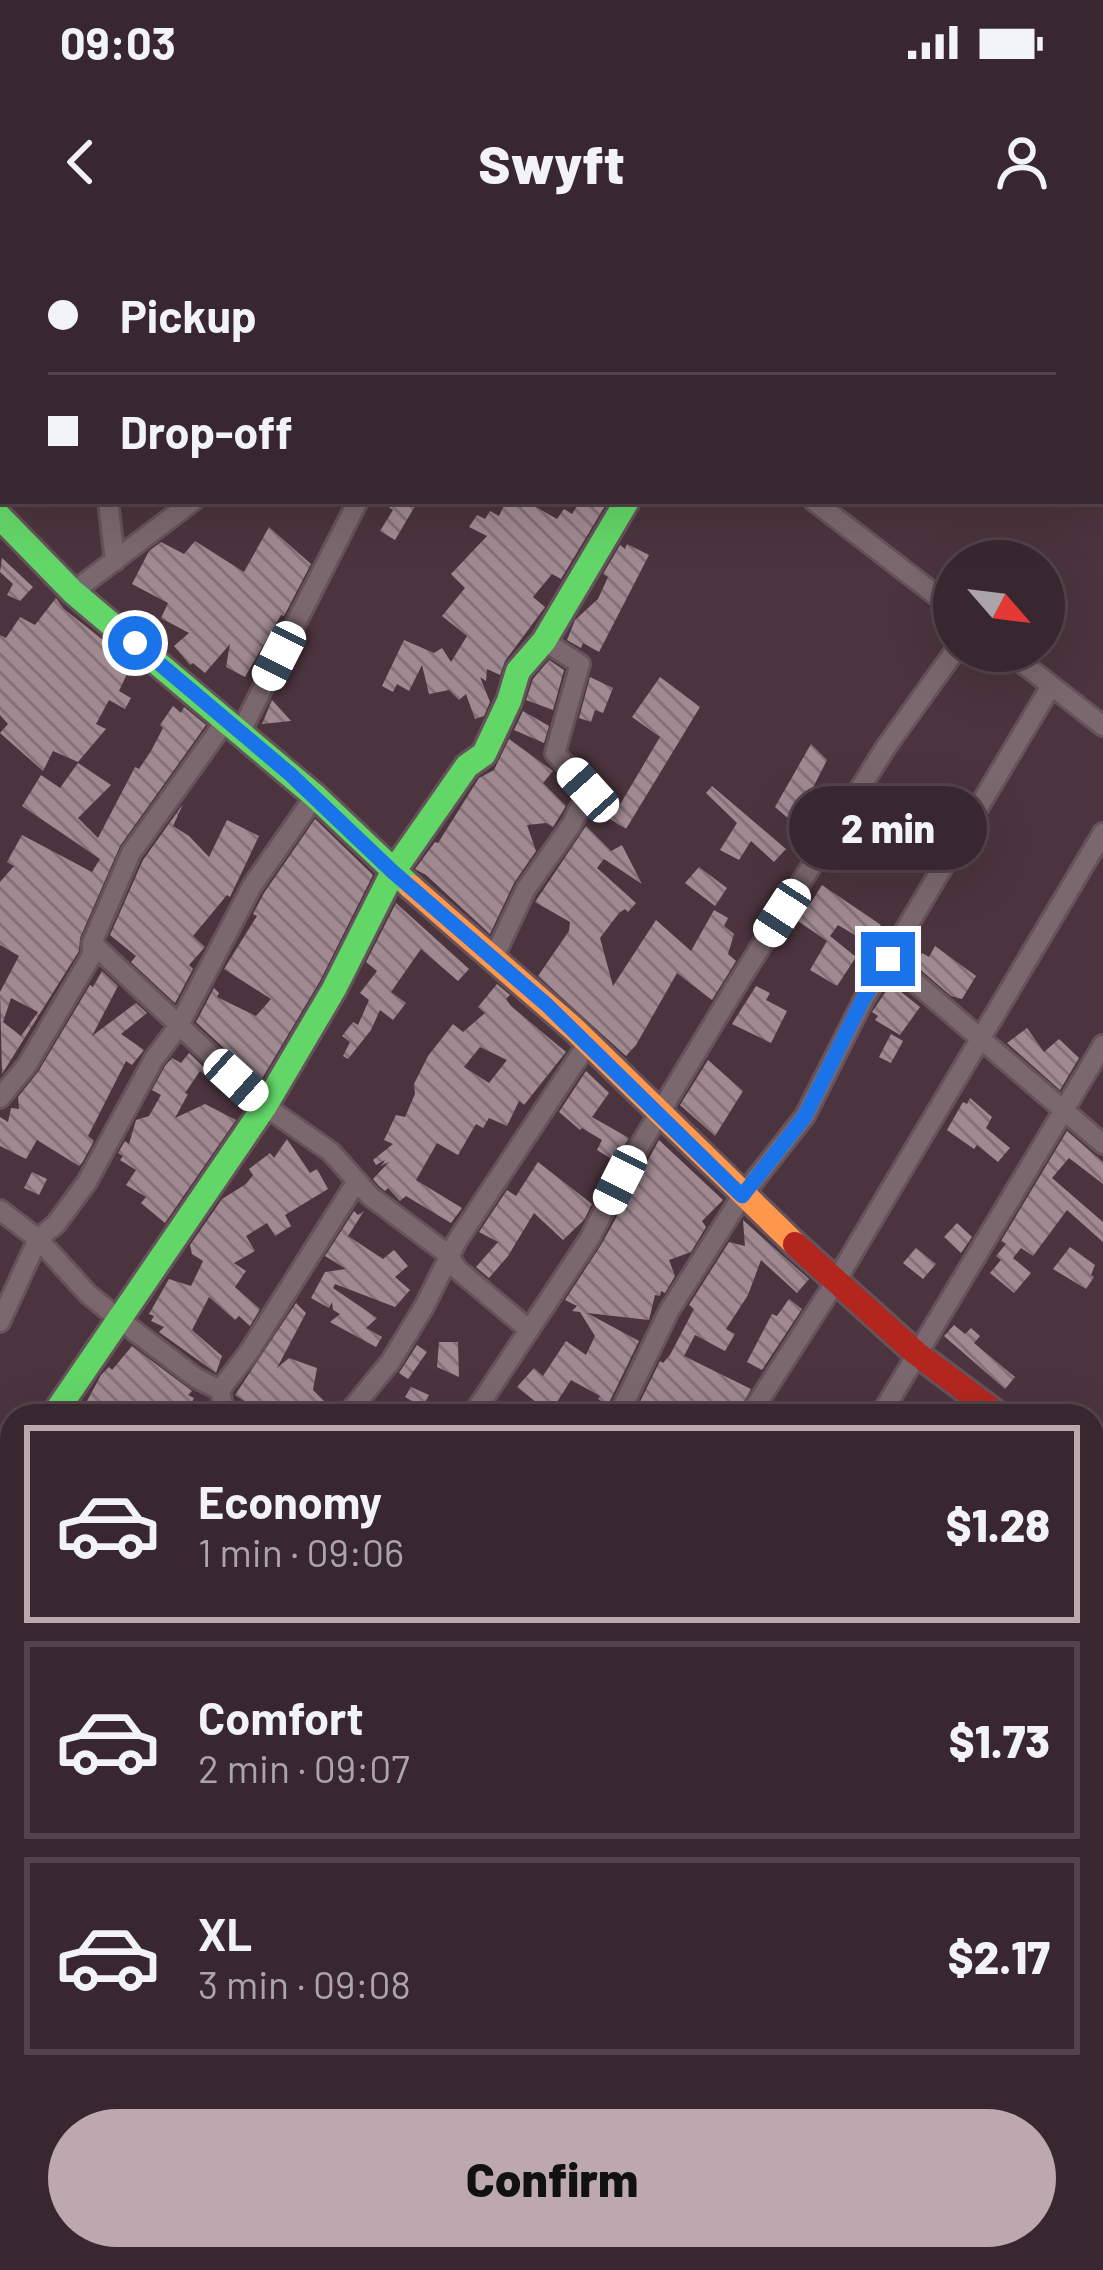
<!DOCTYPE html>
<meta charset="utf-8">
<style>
:root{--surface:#38272e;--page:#43333a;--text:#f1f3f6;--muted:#aba5aa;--line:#52444a;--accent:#bea8af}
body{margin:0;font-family:Barlow,sans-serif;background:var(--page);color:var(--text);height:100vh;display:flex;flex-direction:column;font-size:45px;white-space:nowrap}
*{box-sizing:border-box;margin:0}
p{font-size:39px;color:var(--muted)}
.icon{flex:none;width:66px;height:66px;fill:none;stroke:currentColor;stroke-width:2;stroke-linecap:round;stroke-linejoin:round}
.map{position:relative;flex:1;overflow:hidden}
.drawer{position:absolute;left:0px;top:1164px;width:1104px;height:867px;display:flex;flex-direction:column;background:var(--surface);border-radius:36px 36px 0 0;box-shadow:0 12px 48px #0002,0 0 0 3px var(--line)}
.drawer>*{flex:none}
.top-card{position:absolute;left:0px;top:0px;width:1104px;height:264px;box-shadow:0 12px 48px #0002,0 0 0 3px var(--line);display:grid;align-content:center;height:264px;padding:0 48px;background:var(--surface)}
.needle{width:78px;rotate:118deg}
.tools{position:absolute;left:933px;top:300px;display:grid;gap:24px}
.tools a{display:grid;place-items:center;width:132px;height:132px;border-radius:50%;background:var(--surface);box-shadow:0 12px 48px #0002,0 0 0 3px var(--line);font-size:60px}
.end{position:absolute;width:54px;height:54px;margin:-27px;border:15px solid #1a73e8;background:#fff;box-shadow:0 0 0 6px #fff}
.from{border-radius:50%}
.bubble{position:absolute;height:84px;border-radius:42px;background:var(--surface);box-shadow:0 12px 48px #0002,0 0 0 3px var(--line);font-size:39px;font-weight:800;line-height:84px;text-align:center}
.car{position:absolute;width:36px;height:72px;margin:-36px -18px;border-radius:15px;box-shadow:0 0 9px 3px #0007;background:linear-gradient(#fff 24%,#345 0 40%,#fff 0 76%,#345 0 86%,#fff 0)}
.top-card b{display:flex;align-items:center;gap:42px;height:114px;font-size:45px}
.top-card b+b{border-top:3px solid var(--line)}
.top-card i{width:30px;height:30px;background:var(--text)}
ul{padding:21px 0 0;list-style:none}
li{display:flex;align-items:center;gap:36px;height:198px;margin:0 24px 18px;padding:0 24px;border:6px solid var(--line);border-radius:0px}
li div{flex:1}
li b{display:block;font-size:45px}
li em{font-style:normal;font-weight:800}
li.on{border-color:var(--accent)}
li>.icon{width:108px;height:108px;stroke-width:1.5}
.primary-button{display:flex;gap:24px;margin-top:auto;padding:24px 48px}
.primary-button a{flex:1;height:138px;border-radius:72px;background:var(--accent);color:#111;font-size:48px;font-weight:800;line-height:138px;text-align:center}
.status{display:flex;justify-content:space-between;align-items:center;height:84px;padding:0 60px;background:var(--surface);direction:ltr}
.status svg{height:33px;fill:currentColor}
header{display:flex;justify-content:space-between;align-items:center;height:156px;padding:0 48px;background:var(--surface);font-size:54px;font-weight:800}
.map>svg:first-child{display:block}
.building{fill:url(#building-back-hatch);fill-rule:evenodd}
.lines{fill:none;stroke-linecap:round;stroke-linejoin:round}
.street-casing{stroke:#66525a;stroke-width:24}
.fast-casing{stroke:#66525a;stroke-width:30}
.slow-casing{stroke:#66525a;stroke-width:30}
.jam-casing{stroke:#66525a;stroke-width:30}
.street{stroke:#7b686e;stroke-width:18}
.fast{stroke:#63d668;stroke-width:24}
.slow{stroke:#ff974d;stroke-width:24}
.jam{stroke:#b3261e;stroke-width:24}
.route{stroke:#1a73e8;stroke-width:15}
</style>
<div class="status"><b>09:03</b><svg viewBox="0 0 49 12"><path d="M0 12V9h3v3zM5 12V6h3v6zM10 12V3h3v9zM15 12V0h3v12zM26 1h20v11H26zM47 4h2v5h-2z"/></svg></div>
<header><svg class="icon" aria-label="back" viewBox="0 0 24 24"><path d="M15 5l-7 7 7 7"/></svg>Swyft<svg class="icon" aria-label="person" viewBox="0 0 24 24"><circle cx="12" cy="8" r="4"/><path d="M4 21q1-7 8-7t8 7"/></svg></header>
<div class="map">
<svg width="1103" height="2030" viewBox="0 0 1103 2030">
<defs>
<pattern id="building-back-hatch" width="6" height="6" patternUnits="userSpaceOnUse" patternTransform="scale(3)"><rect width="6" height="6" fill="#a18992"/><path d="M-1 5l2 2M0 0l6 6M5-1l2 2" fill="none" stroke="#837178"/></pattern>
</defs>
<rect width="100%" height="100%" fill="#4b343d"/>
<path class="building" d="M380,261H418L395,300L380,291L393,270Z
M506,261H539L536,267L557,279L564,269L572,274L580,261H608L561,339L552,334L533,357L545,367L505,421L500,435L487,429L486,441L480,437L490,462L484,476L475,479L466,454L459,460L449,450L429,454L422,425L409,451L397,444L393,452L382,446L404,400L434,413L442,408L451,422L467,396L442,376L465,348L451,334L487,296L469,287L477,275L485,279L490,271L499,276Z
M269,287L311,324L284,376L281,375L245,437L226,427L230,404L205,433L193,423L190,425L174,406L189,393L161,378L168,363L132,344L149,311L161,302L184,314L195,301L244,332Z
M627,304L649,315L599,412L583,403L581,408L567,400L575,380L598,359L608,337L603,334L620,305L625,309Z
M2,318L33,347L20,361L7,355L13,344L0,332Z
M56,358L64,369L132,423L119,451L131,458L125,469L109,460L96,484L106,489L78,522L53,511L43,531L0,493L8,484L0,475V395L6,398L20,377L35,385Z
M549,420L564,430L553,470L526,460L533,439Z
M590,437L613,448L603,473L595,470L591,482L579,478Z
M660,437L700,467L626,589L594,569L600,557L618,568L660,497L632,477Z
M272,460L291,481L262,484Z
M173,466L181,473L184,467L206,485L120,606L80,698L79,711L2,834L0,752L19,716L0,705V642L14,626L7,622L22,595L92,632L100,619L22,566L41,535L60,548L78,523L111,545L78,578L98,598L135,527L139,529L151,511L163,488L160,485ZM11,758L38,772L21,796L3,782Z
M523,471L549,486L544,503L514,490Z
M509,499L553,531L543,543L566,566L553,587L546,583L527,585L536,611L514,643L490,694L426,635L415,629L435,602L438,603L479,538L494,530Z
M811,504L827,520L800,573L796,570L790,580L775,567Z
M712,546L786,609L774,622L751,601L739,620L720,610L737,583L706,553Z
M183,564L173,586L189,596L209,617L227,580L259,596L230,657L227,655L193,696L205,707L189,725L193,729L175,763L131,722L136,716L110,695L143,620Z
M315,579L373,635L320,741L260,842L196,782L214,748L219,753L217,757L256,776L271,759L224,729L257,676L253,674L264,653Z
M586,586L611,611L622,605L642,644L604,619L597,628L636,663L628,672L625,669L619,673L600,698L613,746L656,680L691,711L714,670L728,678L724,686L734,694L728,714L736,721L712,760L677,733L636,805L626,816L538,736L569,691L570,682L535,662Z
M699,627L727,648L715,666L685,643Z
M822,645L881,685L865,701L838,685L830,696L856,717L837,746L810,730L827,701L795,679L805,661L810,664Z
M396,663L469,729L458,741L421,709L391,752L406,763L393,780L380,770L371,790L348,819L343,816L350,802L342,796L353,782L358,785L369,760L360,753L377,731L366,722Z
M935,706L976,736L962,759L951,756L915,725L922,713L929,717Z
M102,731L118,746L92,796L136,763L147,773L121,794L144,810L132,825L126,821L88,896L94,901L82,923L79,926L37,900L26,919L0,906V877L8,882L11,868L19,869L18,857L38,832L90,745L93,747Z
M497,744L510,755L506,759L511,766L566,812L524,865L519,861L507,886L489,878L483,888L476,884L458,915L437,903L416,940L462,968L451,983L406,956L400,961L388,948L385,951L379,946L373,939L389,922L381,926L385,920L376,925L373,920L393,904L384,900L396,875L405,877L415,854L414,844L428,816L453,784L463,792L485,773L478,767ZM480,807L507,820L489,843L464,827Z
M891,744L920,767L900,795L875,780L878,776L872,772Z
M756,746L770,753L766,760L787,771L771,803L732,784Z
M1027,788L1044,812L1059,799L1079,818L1060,850L1007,803Z
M891,794L903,801L891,823L879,817Z
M189,813L245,866L243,869L200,831L185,853L188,854L175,878L205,864L236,880L165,983L141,963L146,957L126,945L136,930L120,920L123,916L118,913L125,901L129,904L136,880L149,876L161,855L152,850L165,826L172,818L181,823Z
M708,820L743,851L715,896L680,865Z
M586,831L609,853L592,877L629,898L615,921L597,910L602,900L582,888L580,890L559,872Z
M970,858L992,877L986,888L1010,908L998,922L977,905L974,909L947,890L963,862L967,864Z
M1067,891L1103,922V944L1069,918L1052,938L1103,982V1002L1067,970L1033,1016L1021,1008L1013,1018L1031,1033L1014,1053L990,1033L1001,1020L996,1016L1006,1004L1001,1001Z
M287,899L310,933L317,929L328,949L285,975L291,986L275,996L267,983L246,996L255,1011L234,1023L246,1031L235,1047L260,1069L250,1086L239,1076L235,1080L209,1057L192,1090L222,1116L216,1133L159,1092L164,1087L151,1081L154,1076L149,1074L169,1039L191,1046L203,1021L192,1014L190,1005L222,959L246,944L253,935L249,929L270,913L274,918Z
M659,900L723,960L702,981L706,987L691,1012L669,1020L675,1036L665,1053L661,1051L660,1056L655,1055L649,1080L587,1073L639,1101L608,1165L598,1159L600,1156L571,1140L550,1173L517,1147L534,1128L543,1136L566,1101L586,1115L595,1096L580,1072L572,1071L577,1066L565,1060L601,1005Z
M538,922L592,964L584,980L563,1000L534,973L508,1016L489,1038L476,1027L498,1002L479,992L507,950L516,956Z
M32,932L47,939L39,955L24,948Z
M354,971L358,975L364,971L348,996L383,1019L394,1010L408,1026L395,1037L410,1050L395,1067L335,1044L333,1048L377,1078L366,1088L382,1097L376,1107L330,1082L340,1074L333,1070L332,1062L329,1068L311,1058L325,1032L346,1029L325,1016Z
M743,980L809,1039L797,1053L761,1020L748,1055L726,1089L735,1094L725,1111L695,1095L684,1116L751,1149L736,1176H633L660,1121L663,1123L670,1115L694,1069L689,1065L729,1002L745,1006Z
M957,983L972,997L961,1013L944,997Z
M1070,1007L1095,1025L1091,1035L1094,1037L1086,1049L1053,1029Z
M916,1008L936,1024L923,1039L903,1023Z
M789,1059L802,1069L762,1130L747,1122L772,1074L777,1076Z
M296,1063L306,1073L277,1128L289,1118L317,1128L313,1150L334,1171L333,1176H267L235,1155Z
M954,1085L965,1094L971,1088L980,1096L974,1103L1015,1137L1005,1149L944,1096Z
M439,1102H458L459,1137L437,1127Z
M417,1105L427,1112L408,1139L399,1133Z
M132,1106L192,1151L188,1155L194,1158L185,1176H79L101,1135L109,1127L112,1130Z
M411,1147L429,1155L425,1162L454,1176H403L412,1161L405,1157Z"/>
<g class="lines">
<g class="street-casing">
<path id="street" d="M26,0L28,3
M471,0L475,3
M379,3L381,0
M515,3L517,0
M649,3L651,0
M108,261L115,321
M814,261L954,369
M73,352L193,261
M1007,411L1103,486
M241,491L358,261
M92,703L265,866L331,912L370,956L449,1015L457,1029L527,1088
M494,717L526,649L572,584L588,550L555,513L580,424L544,401
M888,719L1103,904
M0,858L27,825L92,715V703L131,613L227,479
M0,970L38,999L88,1054L120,1080L196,1138L220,1150L225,1176
M0,1082L38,999L56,984L87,942L154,819L178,787L252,646L315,556
M220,1150L249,1112L357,941
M346,1176L391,1121L424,1067L457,1001L588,803
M472,1176L590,998L619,940L738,743L886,507L955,411
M618,1176L669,1071L742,956L805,876L864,759L1051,446
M749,1176L836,1041L1103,593
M880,1176L1103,805
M1092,1258L1103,1268
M0,1264L12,1243
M0,1330L12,1331
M1092,1467L1101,1462
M1092,1952L1103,1935
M795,2019L798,2030
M1044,2030L1050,2019"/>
</g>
<g class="fast-casing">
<path id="fast" d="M0,277L73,352L315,556L411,647
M53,1176L265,866L334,749L393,632L467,526L484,514L509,461L518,431L544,401L627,261"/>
</g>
<g class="slow-casing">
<path id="slow" d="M411,647L574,789L795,1004"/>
</g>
<g class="jam-casing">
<path id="jam" d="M795,1004L916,1113L1000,1176"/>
</g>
<use href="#street" class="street"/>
<use href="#fast" class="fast"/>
<use href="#slow" class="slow"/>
<use href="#jam" class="jam"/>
</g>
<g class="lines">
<path class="route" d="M135,403L290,534L393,632L547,765L742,956L805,876L863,759L888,719"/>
</g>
</svg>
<div class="tools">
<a><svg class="needle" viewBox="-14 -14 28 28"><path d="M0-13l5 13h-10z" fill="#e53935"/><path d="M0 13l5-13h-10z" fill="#aba5aa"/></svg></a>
</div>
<i class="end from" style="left:135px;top:403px"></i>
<i class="end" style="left:888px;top:719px"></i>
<div class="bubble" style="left:789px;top:546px;width:198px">2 min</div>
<i class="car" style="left:279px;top:416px;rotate:207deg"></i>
<i class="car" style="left:588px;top:550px;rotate:318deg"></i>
<i class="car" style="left:782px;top:673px;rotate:213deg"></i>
<i class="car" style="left:236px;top:840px;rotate:132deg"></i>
<i class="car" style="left:620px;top:940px;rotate:207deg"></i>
<div class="top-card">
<b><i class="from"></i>Pickup</b>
<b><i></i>Drop-off</b>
</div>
<section class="drawer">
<ul>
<li class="on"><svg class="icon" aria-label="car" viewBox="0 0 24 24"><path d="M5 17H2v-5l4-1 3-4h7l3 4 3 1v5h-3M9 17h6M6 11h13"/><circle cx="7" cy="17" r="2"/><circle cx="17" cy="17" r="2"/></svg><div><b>Economy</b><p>1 min · 09:06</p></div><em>$1.28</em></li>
<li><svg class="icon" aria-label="car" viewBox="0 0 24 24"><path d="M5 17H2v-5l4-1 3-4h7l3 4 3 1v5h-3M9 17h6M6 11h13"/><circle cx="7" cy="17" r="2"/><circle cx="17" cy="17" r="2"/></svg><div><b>Comfort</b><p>2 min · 09:07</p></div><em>$1.73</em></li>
<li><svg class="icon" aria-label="car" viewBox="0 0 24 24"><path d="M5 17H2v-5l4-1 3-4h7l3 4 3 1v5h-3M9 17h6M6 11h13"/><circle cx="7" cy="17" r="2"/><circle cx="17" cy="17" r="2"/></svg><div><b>XL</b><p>3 min · 09:08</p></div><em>$2.17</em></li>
</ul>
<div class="primary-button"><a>Confirm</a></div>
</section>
</div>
